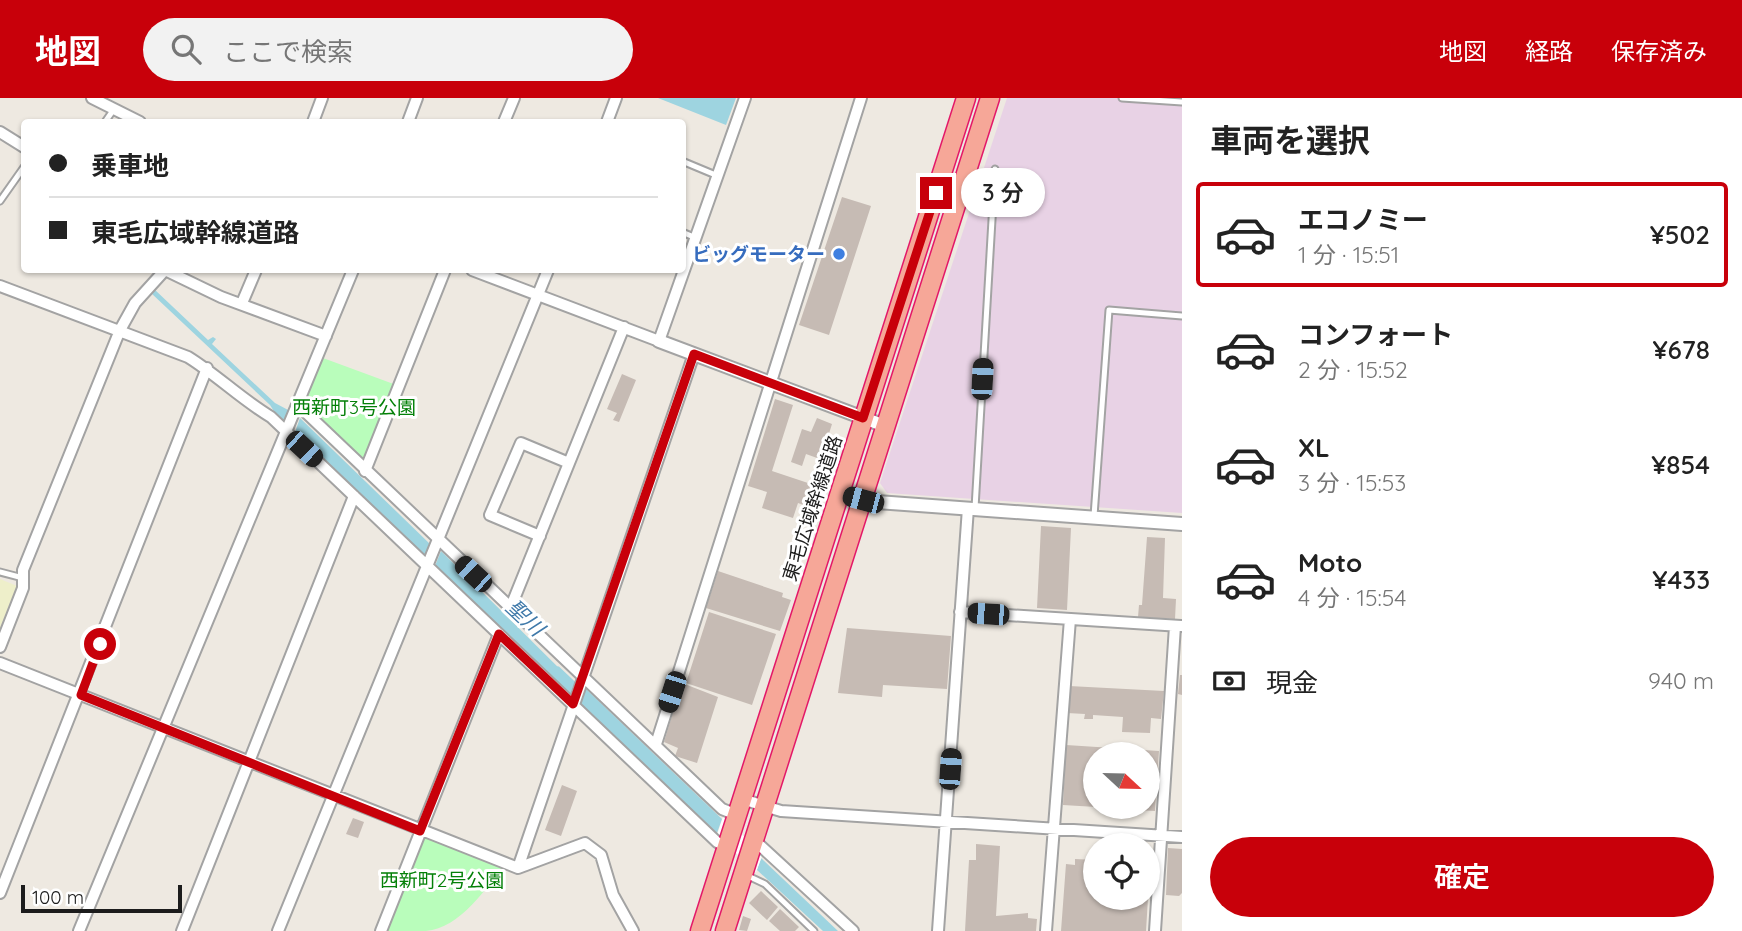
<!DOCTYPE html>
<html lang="ja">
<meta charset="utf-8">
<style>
:root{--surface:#fff;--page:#f2f2f2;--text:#222;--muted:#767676;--line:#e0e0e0;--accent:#c8000a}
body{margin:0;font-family:Quicksand,"Noto Sans JP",sans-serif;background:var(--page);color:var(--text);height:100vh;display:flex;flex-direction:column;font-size:26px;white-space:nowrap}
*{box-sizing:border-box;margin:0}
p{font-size:23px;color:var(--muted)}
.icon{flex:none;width:38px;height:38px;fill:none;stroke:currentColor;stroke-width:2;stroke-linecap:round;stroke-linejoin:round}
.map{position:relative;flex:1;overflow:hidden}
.panel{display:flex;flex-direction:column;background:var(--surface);width:560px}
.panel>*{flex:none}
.top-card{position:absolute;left:21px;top:21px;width:665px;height:154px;border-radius:7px;box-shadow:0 2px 5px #0004;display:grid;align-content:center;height:154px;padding:0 28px;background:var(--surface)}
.needle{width:46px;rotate:112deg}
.tools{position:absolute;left:1083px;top:644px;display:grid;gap:14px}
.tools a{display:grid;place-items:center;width:77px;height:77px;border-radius:50%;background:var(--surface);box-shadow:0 2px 5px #0004;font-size:35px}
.scale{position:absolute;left:21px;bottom:18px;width:161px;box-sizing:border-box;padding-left:7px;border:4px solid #1c1c1c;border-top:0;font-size:19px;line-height:24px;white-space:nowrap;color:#1c1c1c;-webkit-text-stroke:5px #fff;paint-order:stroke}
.end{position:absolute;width:32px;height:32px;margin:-16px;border:9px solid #c8000a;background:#fff;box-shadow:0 0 0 4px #fff}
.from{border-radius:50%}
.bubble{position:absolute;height:49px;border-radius:24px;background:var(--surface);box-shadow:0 2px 5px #0004;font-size:23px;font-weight:600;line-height:49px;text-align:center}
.car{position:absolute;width:21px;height:42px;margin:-21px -10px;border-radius:9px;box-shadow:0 0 5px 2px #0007;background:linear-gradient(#222 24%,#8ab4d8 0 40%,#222 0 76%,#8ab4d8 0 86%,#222 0)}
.top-card b{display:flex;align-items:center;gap:24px;height:66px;font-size:26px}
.top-card b+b{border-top:2px solid var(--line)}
.top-card i{width:18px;height:18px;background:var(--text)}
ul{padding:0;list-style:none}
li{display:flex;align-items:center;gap:21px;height:105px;margin:0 14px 10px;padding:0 14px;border:4px solid transparent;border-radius:7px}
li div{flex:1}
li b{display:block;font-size:26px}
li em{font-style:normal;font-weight:600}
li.selected{border-color:var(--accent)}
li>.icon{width:63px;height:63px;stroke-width:1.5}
h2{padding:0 28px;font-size:32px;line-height:84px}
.pay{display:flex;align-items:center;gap:18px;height:77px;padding:0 28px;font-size:26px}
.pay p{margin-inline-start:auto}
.cta{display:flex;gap:14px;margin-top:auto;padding:14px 28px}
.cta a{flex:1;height:80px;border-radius:42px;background:var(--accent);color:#fff;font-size:28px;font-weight:600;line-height:80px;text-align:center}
header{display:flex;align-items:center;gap:42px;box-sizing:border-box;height:98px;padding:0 35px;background:var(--accent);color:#fff}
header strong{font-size:33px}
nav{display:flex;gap:38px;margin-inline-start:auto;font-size:24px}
.search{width:490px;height:63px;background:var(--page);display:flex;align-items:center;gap:18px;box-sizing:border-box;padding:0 24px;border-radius:38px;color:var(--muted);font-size:26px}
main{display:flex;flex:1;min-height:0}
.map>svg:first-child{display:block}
.industrial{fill:#e8d2e5}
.farmland{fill:#eeefca}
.park{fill:#b9fdbb}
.water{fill:#9ed4e0}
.pier{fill:#fff}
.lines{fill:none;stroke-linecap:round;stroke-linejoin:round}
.stream{stroke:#9ed4e0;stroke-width:3.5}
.building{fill:#c6bbb4}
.service-casing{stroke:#a3a3a3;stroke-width:9}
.minor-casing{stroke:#a3a3a3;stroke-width:14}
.tertiary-casing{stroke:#a3a3a3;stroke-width:16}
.trunk-casing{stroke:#e31868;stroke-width:21}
.service{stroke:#fff;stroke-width:5}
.minor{stroke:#fff;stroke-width:10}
.tertiary{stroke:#fff;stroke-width:12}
.trunk{stroke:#f6a798;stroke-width:18}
.route{stroke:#c8000a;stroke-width:9}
.shop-dot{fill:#3f7fe0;stroke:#fff;stroke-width:2.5}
.labels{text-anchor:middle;stroke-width:6;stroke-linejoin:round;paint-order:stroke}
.shop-label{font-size:19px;font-weight:bold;fill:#366cbe;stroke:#fff;text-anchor:end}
.park-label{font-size:19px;fill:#048008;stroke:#fff}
.street-label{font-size:19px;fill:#1c1c1c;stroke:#fff}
.water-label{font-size:21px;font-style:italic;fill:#407aaa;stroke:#fff}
</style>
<header>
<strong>地図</strong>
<div class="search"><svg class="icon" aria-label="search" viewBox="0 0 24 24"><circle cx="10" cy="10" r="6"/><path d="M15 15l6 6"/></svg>ここで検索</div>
<nav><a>地図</a><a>経路</a><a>保存済み</a></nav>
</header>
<main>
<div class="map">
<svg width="1182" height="833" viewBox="0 0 1182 833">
<rect width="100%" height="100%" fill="#eee9e1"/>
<path class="industrial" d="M1007,0H1182V415L887,395L880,385Z"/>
<path class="farmland" d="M0,481L17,488L0,530Z"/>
<path class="park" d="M323,260L399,288L367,369L304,307Z
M420,733L505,765C487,790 460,830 426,833C412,833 396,833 381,833Z"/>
<path class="water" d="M658,0H736L726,27Z
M154,191L208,242L213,239L216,241L212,246L275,305L290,313L284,329L270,307L151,195Z
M300,320L430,446L424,460L294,337Z
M441,453L574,585L570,598L435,468Z
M586,591L722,721L717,735L580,607Z
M761,760L838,833H823L757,772Z"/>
<path class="pier" d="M723,719L763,756L756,774L717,737Z"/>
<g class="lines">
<path class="stream" d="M558,570L578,589"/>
</g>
<path class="building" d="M842,99L871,108L829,237L799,227Z
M622,276L636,282L619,324L613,322L617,315L607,311Z
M775,301L793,307L772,373L817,388L809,409L798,405L793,420L762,410L767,394L748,388Z
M817,320L832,326L827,342L838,345L831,365L806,356L802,368L791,364L802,331L811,334Z
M1041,428L1071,430L1067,512L1037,510Z
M1147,439L1165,440L1163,500L1176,501L1175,521L1138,519L1139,507H1142Z
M718,473L783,495L782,499L791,502L780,533L706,510Z
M709,514L776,536L752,607L686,585Z
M847,530L951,538L947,591L883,587L882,599L838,595Z
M1180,577H1182V597L1178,596Z
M682,585L718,599L697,665L675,658L678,650L664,644Z
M1069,588L1164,593L1161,621L1151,620L1150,635L1122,634L1123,619L1093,617V621H1084L1085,616L1067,615Z
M1066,647L1159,653L1155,713L1116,711L1148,709V656H1096V709L1063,707Z
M562,687L577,693L561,738L545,732Z
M353,720L364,724L358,740L346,736Z
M976,746L1000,748L996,818L1028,815V820L1037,821L1036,833H965L969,762H976Z
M1168,750L1182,751V795L1179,798L1166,797Z
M1075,761L1096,762V800H1148L1146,833H1061L1066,766L1075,767Z
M761,793L778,809L767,822L749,805Z
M780,811L799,829L795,833H780L769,823Z
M743,818L751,821L747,833L739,832Z"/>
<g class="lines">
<g class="service-casing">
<path id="service" d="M1122,0L1182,4
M105,24L114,11
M682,63L718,78
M0,103L24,69
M682,134L696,140
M975,410L995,71
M1094,418L1109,212L1182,218
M0,474L23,480
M746,777L765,786L814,833"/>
</g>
<g class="minor-casing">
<path id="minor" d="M92,0L140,24
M313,24L322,0
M408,24L417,0
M504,24L514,0
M607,24L616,0
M0,34L24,49
M165,172L221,199L326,238
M472,172L659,243L745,0
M0,188L188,259C217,277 241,301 271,319L717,744L726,748
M242,205L256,172
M298,307L722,711L737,717
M365,373L445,172
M540,438L490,417L521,345L569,365
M510,511L624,229
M960,514L1181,528
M0,549L23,490V472L120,232L135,205L165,172
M0,565L518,770L585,745L601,757L613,797L633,833
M656,646L861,0
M742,701L781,713L1182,739
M754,742L853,833
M518,770L694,256
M0,795L207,270
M79,833L353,172
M182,833L354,398
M278,833L548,172
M381,833L499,536
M938,833L968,410
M1046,833L1070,521
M1155,833L1175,528"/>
</g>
<g class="tertiary-casing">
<path id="tertiary" d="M659,243L885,328
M839,395L877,404L1182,426"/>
</g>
<g class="trunk-casing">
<path id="trunk" d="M700,833L966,0
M725,833L990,0"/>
</g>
<use href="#service" class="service"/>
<use href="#minor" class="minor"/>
<use href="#tertiary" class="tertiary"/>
<use href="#trunk" class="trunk"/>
</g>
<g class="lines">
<path class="route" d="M100,546L81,597L420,733L499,536L573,606L694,256L863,320L936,95"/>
</g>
<circle class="shop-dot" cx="839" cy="156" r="7"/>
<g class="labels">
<g class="shop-label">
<text x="825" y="163">ビッグモーター</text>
</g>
<g class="park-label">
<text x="354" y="316">西新町3号公園</text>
<text x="442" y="789">西新町2号公園</text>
</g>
<g class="street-label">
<text transform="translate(812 410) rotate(-72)" y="7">東毛広域幹線道路</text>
</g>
<g class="water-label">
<text transform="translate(525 520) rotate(43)" y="7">聖川</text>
</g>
</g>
</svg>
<div class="tools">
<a><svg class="needle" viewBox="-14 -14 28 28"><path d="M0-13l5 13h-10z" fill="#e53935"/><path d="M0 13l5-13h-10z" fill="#767676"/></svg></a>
<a><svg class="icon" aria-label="locate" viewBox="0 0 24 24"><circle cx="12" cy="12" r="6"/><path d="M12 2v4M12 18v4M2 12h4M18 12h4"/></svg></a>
</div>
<div class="scale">100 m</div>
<i class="end from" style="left:100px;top:546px"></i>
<i class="end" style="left:936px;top:95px"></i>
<div class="bubble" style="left:961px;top:70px;width:84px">3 分</div>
<i class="car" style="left:982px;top:281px;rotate:3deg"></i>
<i class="car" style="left:304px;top:351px;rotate:133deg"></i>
<i class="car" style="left:863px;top:402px;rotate:285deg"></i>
<i class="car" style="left:473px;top:476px;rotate:313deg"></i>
<i class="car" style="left:988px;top:516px;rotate:274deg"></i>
<i class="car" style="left:672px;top:594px;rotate:198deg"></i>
<i class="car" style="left:950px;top:671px;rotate:4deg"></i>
<div class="top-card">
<b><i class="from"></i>乗車地</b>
<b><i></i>東毛広域幹線道路</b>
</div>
</div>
<section class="panel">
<h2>車両を選択</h2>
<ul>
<li class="selected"><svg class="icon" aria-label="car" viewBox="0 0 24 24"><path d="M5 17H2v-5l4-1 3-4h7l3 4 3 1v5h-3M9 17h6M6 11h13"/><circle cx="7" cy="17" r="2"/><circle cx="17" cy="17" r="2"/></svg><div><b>エコノミー</b><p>1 分 · 15:51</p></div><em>¥502</em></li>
<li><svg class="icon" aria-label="car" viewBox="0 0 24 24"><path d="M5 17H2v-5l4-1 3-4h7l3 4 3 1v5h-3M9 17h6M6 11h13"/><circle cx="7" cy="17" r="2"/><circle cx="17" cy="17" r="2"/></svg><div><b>コンフォート</b><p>2 分 · 15:52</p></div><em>¥678</em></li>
<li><svg class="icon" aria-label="car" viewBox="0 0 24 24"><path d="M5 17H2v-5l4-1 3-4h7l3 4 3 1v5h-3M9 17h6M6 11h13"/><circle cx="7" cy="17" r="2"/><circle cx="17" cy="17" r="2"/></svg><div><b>XL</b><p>3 分 · 15:53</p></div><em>¥854</em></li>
<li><svg class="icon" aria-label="car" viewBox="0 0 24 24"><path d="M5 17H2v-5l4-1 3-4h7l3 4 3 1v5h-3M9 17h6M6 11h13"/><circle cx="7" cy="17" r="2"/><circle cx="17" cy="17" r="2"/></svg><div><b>Moto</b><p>4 分 · 15:54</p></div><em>¥433</em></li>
</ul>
<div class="pay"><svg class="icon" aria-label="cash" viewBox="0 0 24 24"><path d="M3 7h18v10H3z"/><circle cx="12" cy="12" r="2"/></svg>現金<p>940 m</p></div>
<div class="cta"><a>確定</a></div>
</section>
</main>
